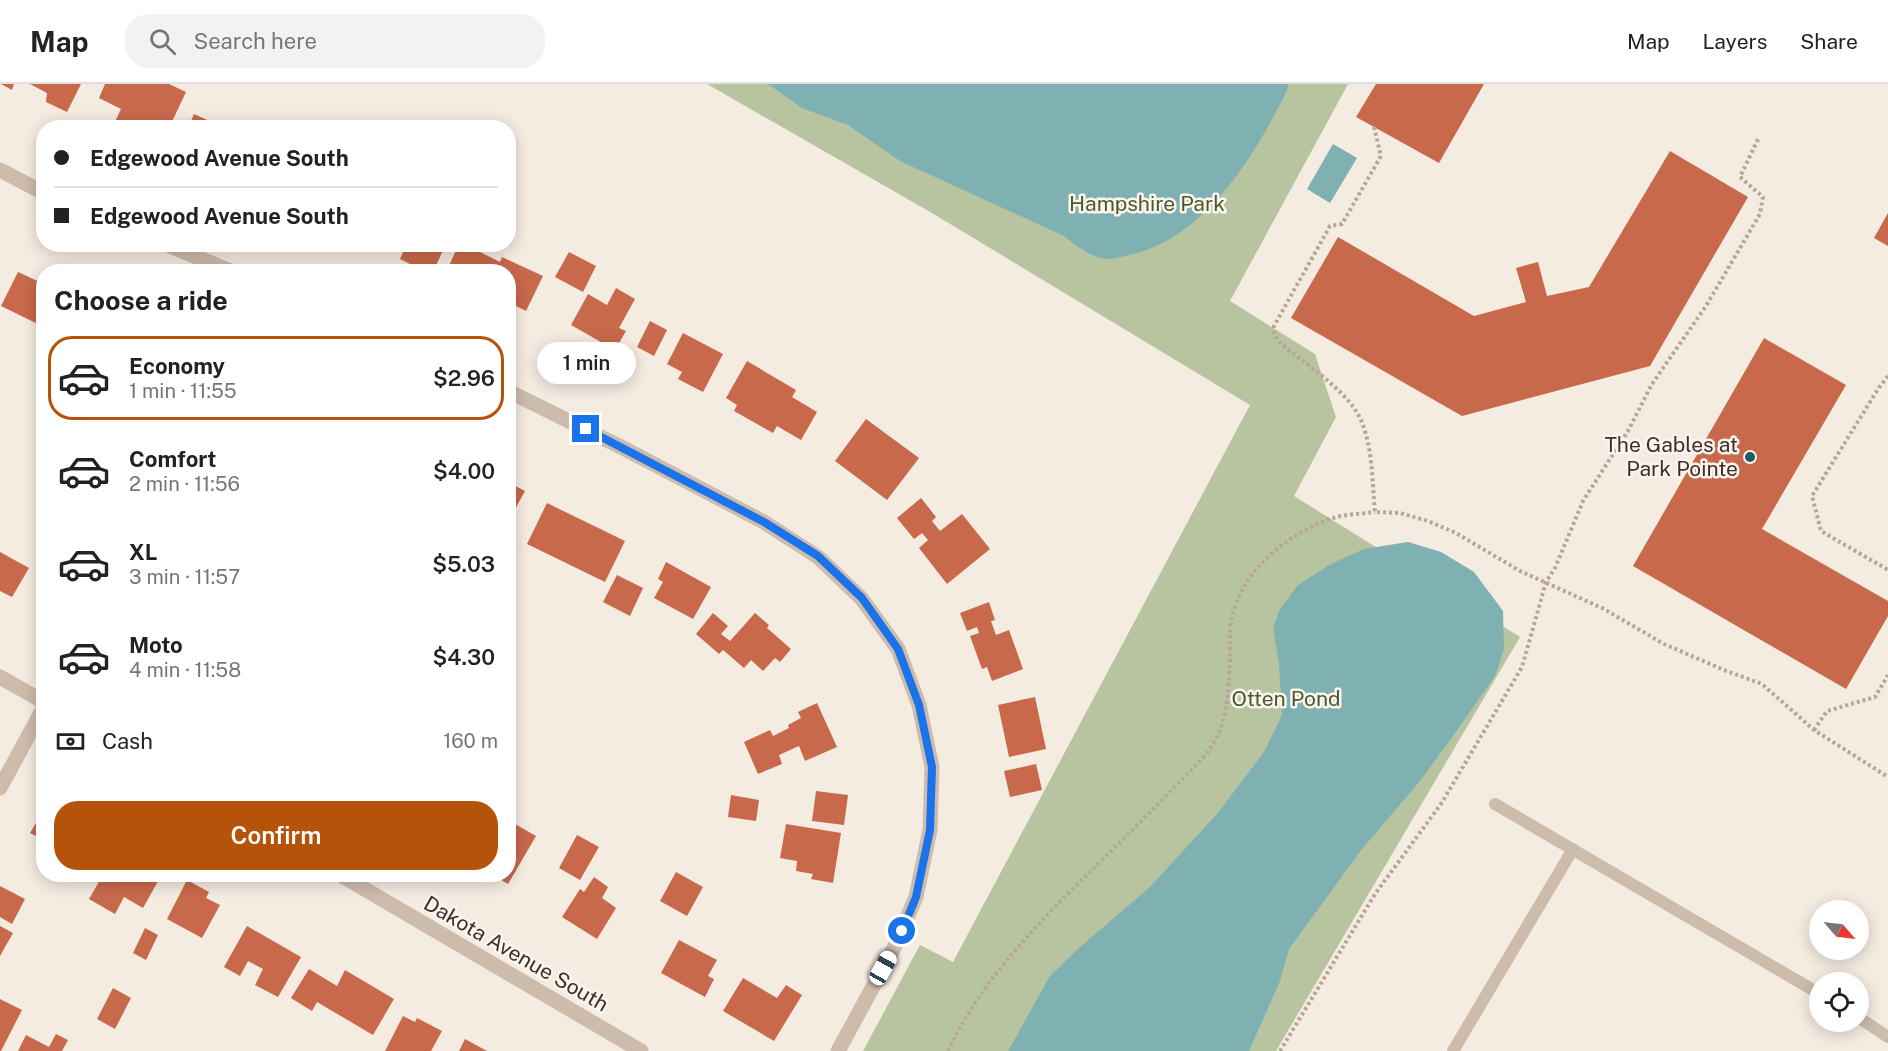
<!DOCTYPE html>
<meta charset="utf-8">
<style>
:root{--surface:#fff;--page:#f2f2f2;--text:#222;--muted:#767676;--line:#e0e0e0;--accent:#b45309}
body{margin:0;font-family:"Public Sans",sans-serif;background:var(--page);color:var(--text);height:100vh;display:flex;flex-direction:column;font-size:22px;white-space:nowrap}
*{box-sizing:border-box;margin:0}
p{font-size:20px;color:var(--muted)}
.icon{flex:none;width:33px;height:33px;fill:none;stroke:currentColor;stroke-width:2;stroke-linecap:round;stroke-linejoin:round}
.map{position:relative;flex:1;overflow:hidden}
.drawer{position:absolute;left:36px;top:180px;width:480px;height:618px;display:flex;flex-direction:column;background:var(--surface);border-radius:24px;box-shadow:0 3px 15px #0003}
.drawer>*{flex:none}
.top-card{position:absolute;left:36px;top:36px;width:480px;height:132px;border-radius:24px;box-shadow:0 3px 15px #0003;display:grid;align-content:center;height:132px;padding:0 18px;background:var(--surface)}
.needle{width:39px;rotate:118deg}
.controls{position:absolute;left:1809px;top:816px;display:grid;gap:12px}
.controls a{display:grid;place-items:center;width:60px;height:60px;border-radius:50%;background:var(--surface);box-shadow:0 3px 15px #0003;font-size:30px}
.end{position:absolute;width:27px;height:27px;margin:-14px;border:8px solid #1a73e8;background:#fff;box-shadow:0 0 0 3px #fff}
.from{border-radius:50%}
.bubble{position:absolute;height:42px;border-radius:21px;background:var(--surface);box-shadow:0 3px 15px #0003;font-size:20px;font-weight:600;line-height:42px;text-align:center}
.car{position:absolute;width:18px;height:36px;margin:-18px -9px;border-radius:8px;box-shadow:0 0 4px 2px #0007;background:linear-gradient(#fff 24%,#345 0 40%,#fff 0 76%,#345 0 86%,#fff 0)}
.top-card b{display:flex;align-items:center;gap:21px;height:57px;font-size:22px}
.top-card b+b{border-top:2px solid var(--line)}
.top-card i{width:15px;height:15px;background:var(--text)}
ul{padding:0;list-style:none}
li{display:flex;align-items:center;gap:18px;height:84px;margin:0 12px 9px;padding:0 6px;border:3px solid transparent;border-radius:24px}
li div{flex:1}
li b{display:block;font-size:22px}
li em{font-style:normal;font-weight:600}
li.selected{border-color:var(--accent)}
li>.icon{width:54px;height:54px;stroke-width:1.5}
h2{padding:0 18px;font-size:27px;line-height:72px}
.pay{display:flex;align-items:center;gap:15px;height:66px;padding:0 18px;font-size:22px}
.pay p{margin-inline-start:auto}
.primary-button{display:flex;gap:12px;margin-top:auto;padding:12px 18px}
.primary-button a{flex:1;height:69px;border-radius:24px;background:var(--accent);color:#fff;font-size:24px;font-weight:600;line-height:69px;text-align:center}
header{display:flex;align-items:center;gap:36px;box-sizing:border-box;height:84px;padding:0 30px;background:var(--surface);border-bottom:2px solid var(--line)}
header strong{font-size:28px}
nav{display:flex;gap:33px;margin-inline-start:auto;font-size:21px}
.search{width:420px;height:54px;background:var(--page);display:flex;align-items:center;gap:15px;box-sizing:border-box;padding:0 21px;border-radius:24px;color:var(--muted);font-size:22px}
.map>svg:first-child{display:block}
.green{fill:#b8c4a0}
.water{fill:#7fb0b2}
.building{fill:#c8694b}
.lines{fill:none;stroke-linecap:round;stroke-linejoin:round}
.path{stroke:#b9a596;stroke-width:4;stroke-dasharray:3 3;stroke-linecap:butt}
.lane{stroke:#cdbbac;stroke-width:12}
.street{stroke:#cdbbac;stroke-width:15}
.route{stroke:#1a73e8;stroke-width:8}
.poi-dot{fill:#1f5a5e;stroke:#fbf5ee;stroke-width:2}
.labels{text-anchor:middle;stroke-width:5;stroke-linejoin:round;paint-order:stroke}
.park-label{font-size:21px;fill:#4a5a2e;stroke:#fbf5ee}
.poi-label{font-size:21px;fill:#3b302b;stroke:#fbf5ee;text-anchor:end}
.street-label{font-size:21px;fill:#3b302b;stroke:#fbf5ee}
</style>
<header>
<strong>Map</strong>
<div class="search"><svg class="icon" aria-label="search" viewBox="0 0 24 24"><circle cx="10" cy="10" r="6"/><path d="M15 15l6 6"/></svg>Search here</div>
<nav><a>Map</a><a>Layers</a><a>Share</a></nav>
</header>
<div class="map">
<svg width="1888" height="967" viewBox="0 0 1888 967">
<rect width="100%" height="100%" fill="#f4ebe1"/>
<path class="green" d="M707,0H1348L1230,217L1315,270L1336,333L1294,412L1520,553L1276,967H863L920,861L953,878L1250,321L932,129Z"/>
<path class="water" d="M768,0H1289C1285,13 1277,25 1271,37C1241,93 1192,160 1125,172C1120,173 1113,175 1107,175C1090,173 1077,162 1064,152L900,77L848,41L802,24Z
M1333,60L1357,74L1330,119L1307,105Z
M1408,458L1441,468L1474,488L1503,527L1504,565L1495,592L1453,652L1420,697L1362,765L1289,865L1280,897L1249,967H1008L1050,892L1079,864L1150,803L1217,730L1264,668L1282,631L1279,580L1273,544L1280,525L1297,502L1329,481L1364,465Z"/>
<path class="building" d="M1,0H14L12,6Z
M30,0H81L67,28L46,18L47,9Z
M105,0H169L186,8L169,44H116L113,42L121,25L99,14Z
M1376,0H1484L1439,79L1356,33Z
M194,30L225,44H188Z
M1670,67L1748,113L1650,282L1462,332L1291,234L1338,153L1474,232L1526,218L1516,184L1538,178L1547,212L1589,203Z
M1888,129V162L1874,154Z
M397,160H446L433,188H426L400,175L405,164Z
M459,160H464L500,178L502,173L543,192L526,227L508,218V188H446Z
M569,168L596,182L583,208L555,193Z
M18,188L44,200V243L1,222Z
M616,204L635,215L619,244L626,247L615,266L571,241L588,210L607,221Z
M650,237L667,246L654,272L637,263Z
M683,249L723,270L703,308L678,295L682,288L667,280Z
M1764,254L1846,301L1762,445L1888,517V532L1846,605L1633,482Z
M747,277L796,306L792,313L817,328L801,356L777,342L773,349L734,327L737,321L726,314Z
M866,335L919,374L887,416L835,377Z
M508,398L525,407L508,438Z
M921,414L936,433L932,437L940,447L962,430L990,465L947,500L919,464L928,456L922,449L914,455L897,434Z
M547,419L625,457L605,498L527,460Z
M0,468L29,484L12,513L0,507Z
M666,478L711,503L693,535L654,514L663,498L658,495Z
M617,491L643,504L630,532L603,518Z
M989,518L995,536L991,537L996,551L1009,546L1023,585L992,597L987,583L982,585L970,552L979,549L977,543L967,547L960,529Z
M713,529L728,542L721,550L730,557L755,529L769,541L767,544L791,565L780,578L775,574L763,587L751,576L744,584L723,566L719,570L696,550Z
M1035,613L1046,665L1009,673L998,621Z
M817,619L837,663L805,677L799,662L779,671L782,680L758,690L744,658L770,646L773,652L789,644L788,641L801,634L798,628Z
M1036,680L1042,706L1010,713L1004,687Z
M816,707L848,711L844,741L812,737Z
M731,711L759,716L756,737L728,733Z
M44,725V756L30,749Z
M508,736L536,752L508,800L491,790H508Z
M786,740L841,749L833,799L811,795L813,790L796,787L797,777L780,774Z
M577,751L599,763L580,796L559,784Z
M676,788L703,803L687,832L660,817Z
M90,790H162L143,824L124,813L115,830L89,815L100,796Z
M594,793L608,803L602,814L616,824L597,855L562,833L580,805L584,808Z
M187,796L209,808L206,814L220,821L202,854L167,835Z
M0,802L25,815L12,840L0,833Z
M0,842L13,849L0,872Z
M247,842L301,873L278,913L255,901L263,885L248,877L240,892L224,883Z
M145,844L158,851L146,876L133,869Z
M679,856L717,876L708,892L714,895L705,913L661,889Z
M309,885L337,902L345,886L394,915L373,951L317,918L312,927L291,914Z
M743,894L777,914L786,901L802,911L774,957L723,927Z
M113,904L131,914L115,945L97,935Z
M0,915L22,926L1,967H0Z
M403,932L415,938L417,934L442,947L431,967H385Z
M56,950L68,956L62,967H18L26,951L49,963Z
M465,955L487,967H459Z"/>
<g class="lines">
<path class="path" d="M1374,43L1381,72L1342,140L1330,142L1274,242V250L1280,259C1303,278 1340,302 1356,327C1373,353 1372,398 1375,428L1400,429L1428,437L1456,449L1520,487L1602,524L1664,560L1724,586L1762,600L1814,646L1888,693
M1888,292L1878,305L1812,412L1821,447L1888,486
M1814,646L1827,627L1875,613L1888,591
M948,967C981,896 1041,836 1096,782C1131,748 1165,713 1199,678C1204,673 1209,667 1213,660C1229,634 1229,601 1230,571C1230,561 1229,550 1231,539C1238,490 1285,451 1330,435C1344,430 1361,430 1375,428
M1280,967L1375,810L1441,720L1522,583L1546,498L1555,484L1583,417L1628,347L1652,300L1706,222L1760,130L1763,113L1740,93L1759,53"/>
<path class="lane" d="M1495,720L1820,910
M1858,933L1888,953
M1453,967L1573,765"/>
<path class="street" d="M0,86L44,109
M165,160L233,188
M508,307L625,365L764,438L818,473L862,515L898,565L919,621L932,683L930,746L916,813L894,864L838,967
M0,593L44,618
M0,704L44,623
M339,790L641,967"/>
</g>
<g class="lines">
<path class="route" d="M586,345L764,438L818,472L862,514L898,565L919,621L932,683L930,746L916,813L902,847"/>
</g>
<circle class="poi-dot" cx="1750" cy="373" r="6"/>
<g class="labels">
<g class="park-label">
<text x="1147" y="127">Hampshire Park</text>
<text x="1286" y="622">Otten Pond</text>
</g>
<g class="poi-label">
<text x="1738" y="368">The Gables at<tspan x="1738" dy="24">Park Pointe</tspan></text>
</g>
<g class="street-label">
<text transform="translate(516 870) rotate(30)" y="7">Dakota Avenue South</text>
</g>
</g>
</svg>
<div class="controls">
<a><svg class="needle" viewBox="-14 -14 28 28"><path d="M0-13l5 13h-10z" fill="#e53935"/><path d="M0 13l5-13h-10z" fill="#767676"/></svg></a>
<a><svg class="icon" aria-label="locate" viewBox="0 0 24 24"><circle cx="12" cy="12" r="6"/><path d="M12 2v4M12 18v4M2 12h4M18 12h4"/></svg></a>
</div>
<i class="end from" style="left:902px;top:847px"></i>
<i class="end" style="left:586px;top:345px"></i>
<div class="bubble" style="left:537px;top:258px;width:99px">1 min</div>
<i class="car" style="left:883px;top:884px;rotate:29deg"></i>
<div class="top-card">
<b><i class="from"></i>Edgewood Avenue South</b>
<b><i></i>Edgewood Avenue South</b>
</div>
<section class="drawer">
<h2>Choose a ride</h2>
<ul>
<li class="selected"><svg class="icon" aria-label="car" viewBox="0 0 24 24"><path d="M5 17H2v-5l4-1 3-4h7l3 4 3 1v5h-3M9 17h6M6 11h13"/><circle cx="7" cy="17" r="2"/><circle cx="17" cy="17" r="2"/></svg><div><b>Economy</b><p>1 min · 11:55</p></div><em>$2.96</em></li>
<li><svg class="icon" aria-label="car" viewBox="0 0 24 24"><path d="M5 17H2v-5l4-1 3-4h7l3 4 3 1v5h-3M9 17h6M6 11h13"/><circle cx="7" cy="17" r="2"/><circle cx="17" cy="17" r="2"/></svg><div><b>Comfort</b><p>2 min · 11:56</p></div><em>$4.00</em></li>
<li><svg class="icon" aria-label="car" viewBox="0 0 24 24"><path d="M5 17H2v-5l4-1 3-4h7l3 4 3 1v5h-3M9 17h6M6 11h13"/><circle cx="7" cy="17" r="2"/><circle cx="17" cy="17" r="2"/></svg><div><b>XL</b><p>3 min · 11:57</p></div><em>$5.03</em></li>
<li><svg class="icon" aria-label="car" viewBox="0 0 24 24"><path d="M5 17H2v-5l4-1 3-4h7l3 4 3 1v5h-3M9 17h6M6 11h13"/><circle cx="7" cy="17" r="2"/><circle cx="17" cy="17" r="2"/></svg><div><b>Moto</b><p>4 min · 11:58</p></div><em>$4.30</em></li>
</ul>
<div class="pay"><svg class="icon" aria-label="cash" viewBox="0 0 24 24"><path d="M3 7h18v10H3z"/><circle cx="12" cy="12" r="2"/></svg>Cash<p>160 m</p></div>
<div class="primary-button"><a>Confirm</a></div>
</section>
</div>
